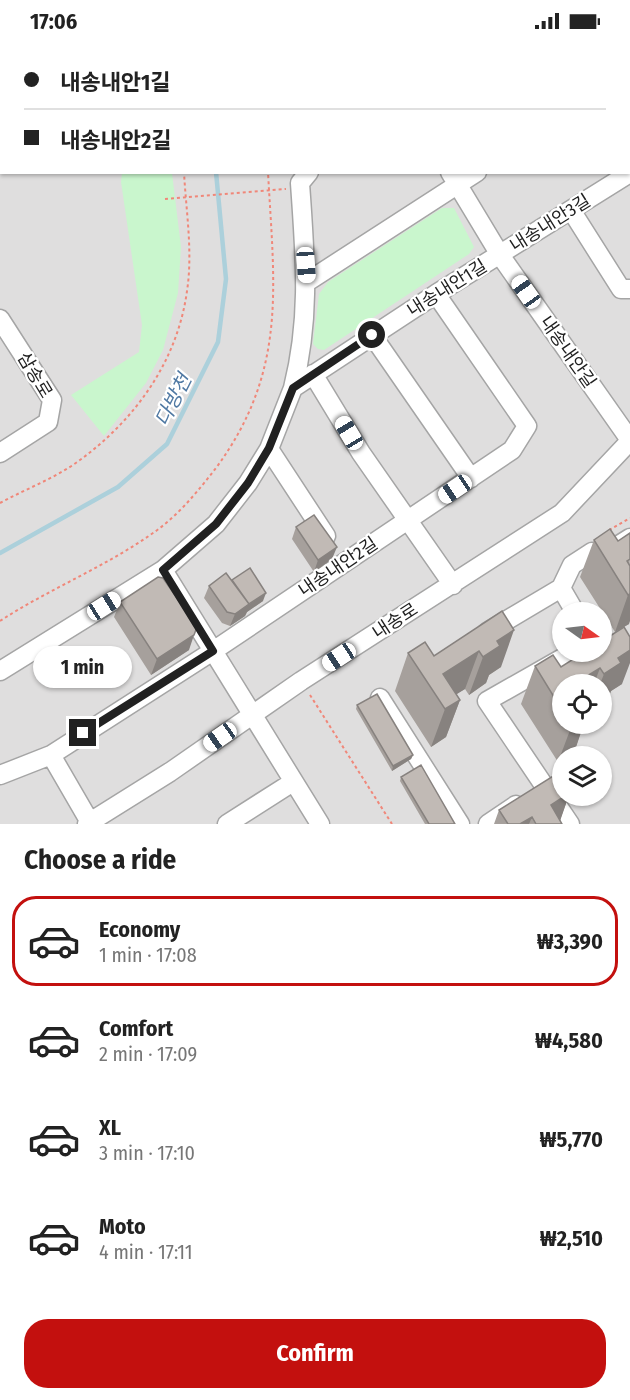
<!DOCTYPE html>
<meta charset="utf-8">
<style>
:root{--surface:#fff;--page:#f2f2f2;--text:#222;--muted:#767676;--line:#e0e0e0;--accent:#c3100e}
body{margin:0;font-family:"Fira Sans Condensed","Noto Sans KR",sans-serif;background:var(--page);color:var(--text);height:100vh;display:flex;flex-direction:column;font-size:22px;white-space:nowrap}
*{box-sizing:border-box;margin:0}
p{font-size:20px;color:var(--muted)}
.icon{flex:none;width:33px;height:33px;fill:none;stroke:currentColor;stroke-width:2;stroke-linecap:round;stroke-linejoin:round}
.map{position:relative;height:782px;overflow:hidden}
.side{display:flex;flex-direction:column;background:var(--surface);flex:1}
.side>*{flex:none}
.top-card{position:absolute;left:0px;top:0px;width:630px;height:132px;box-shadow:0 2px 4px #0004;display:grid;align-content:center;height:132px;padding:0 24px;background:var(--surface)}
.needle{width:39px;rotate:104deg}
.controls{position:absolute;left:552px;top:560px;display:grid;gap:12px}
.controls a{display:grid;place-items:center;width:60px;height:60px;border-radius:50%;background:var(--surface);box-shadow:0 2px 4px #0004;font-size:30px}
.end{position:absolute;width:27px;height:27px;margin:-14px;border:8px solid #212121;background:#fff;box-shadow:0 0 0 3px #fff}
.from{border-radius:50%}
.bubble{position:absolute;height:42px;border-radius:21px;background:var(--surface);box-shadow:0 2px 4px #0004;font-size:20px;font-weight:700;line-height:42px;text-align:center}
.car{position:absolute;width:18px;height:36px;margin:-18px -9px;border-radius:8px;box-shadow:0 0 4px 2px #0007;background:linear-gradient(#fff 24%,#345 0 40%,#fff 0 76%,#345 0 86%,#fff 0)}
.top-card b{display:flex;align-items:center;gap:21px;height:57px;font-size:22px}
.top-card b+b{border-top:2px solid var(--line)}
.top-card i{width:15px;height:15px;background:var(--text)}
ul{padding:0;list-style:none}
li{display:flex;align-items:center;gap:18px;height:90px;margin:0 12px 9px;padding:0 12px;border:3px solid transparent;border-radius:24px}
li div{flex:1}
li b{display:block;font-size:22px}
li em{font-style:normal;font-weight:700}
li.current{border-color:var(--accent)}
li>.icon{width:54px;height:54px;stroke-width:1.5}
h2{padding:0 24px;font-size:27px;line-height:72px}
.cta{display:flex;gap:12px;margin-top:auto;padding:12px 24px}
.cta a{flex:1;height:69px;border-radius:24px;background:var(--accent);color:#fff;font-size:24px;font-weight:700;line-height:69px;text-align:center}
.status{display:flex;justify-content:space-between;align-items:center;height:42px;padding:0 30px;background:var(--surface);direction:ltr}
.status svg{height:16px;fill:currentColor}
.map>svg:first-child{display:block}
.residential{fill:#dfdede;fill-rule:evenodd}
.park{fill:#c9f6cd}
.lines{fill:none;stroke-linecap:round;stroke-linejoin:round}
.stream{stroke:#acd0db;stroke-width:4.5}
.minor-casing{stroke:#a5a5a5;stroke-width:21}
.major-casing{stroke:#93670b;stroke-width:26}
.path{stroke:#f08779;stroke-width:2;stroke-dasharray:3 3;stroke-linecap:butt}
.minor{stroke:#fff;stroke-width:18}
.major{stroke:#f6d5a8;stroke-width:22}
.wall{fill:#a6a09c}
.shaded-wall{fill:#87827f}
.building{fill:#c1bab5;stroke:#87827f;stroke-width:1.5}
.route{stroke:#212121;stroke-width:8}
.labels{text-anchor:middle;stroke-width:4.5;stroke-linejoin:round;paint-order:stroke}
.street-label{font-size:18px;fill:#212121;stroke:#fff}
.water-label{font-size:20px;font-style:italic;fill:#5079a3;stroke:#fff}
</style>
<div class="status"><b>17:06</b><svg viewBox="0 0 49 12"><path d="M0 12V9h3v3zM5 12V6h3v6zM10 12V3h3v9zM15 12V0h3v12zM26 1h20v11H26zM47 4h2v5h-2z"/></svg></div>
<div class="map">
<svg width="630" height="782" viewBox="0 0 630 782">
<rect width="100%" height="100%" fill="#f0eee8"/>
<path class="residential" d="M0,0H630V782H0ZM2,2H628V130H2ZM562,570H602V609H562ZM562,642H602V681H562ZM562,714H602V753H562Z"/>
<path class="park" d="M89,0H185L87,1Z
M122,131H172L181,205L178,251L163,308L146,341L104,394L71,353L139,310L142,283L121,140Z
M442,166H454L474,205L469,212L324,308L318,307L313,302L319,252L328,240Z"/>
<g class="lines">
<path class="stream" d="M232,2L233,0
M0,511L118,445L167,402L218,300L226,237L216,130"/>
<g class="minor-casing">
<path id="minor" d="M383,0L384,2
M476,0L477,2
M570,0L571,2
M356,2L357,0
M628,36L630,35
M450,130L500,213L630,398
M571,168L621,247H630
M307,240L477,130
M0,277L52,358L48,380L0,411
M372,293L471,436
M313,332L361,411L453,543
M293,346C311,274 305,214 300,141L309,130
M269,407L326,494
M163,528L320,782
M561,546L575,570
M487,590L561,546L572,523L592,510L603,513L630,496
M0,629L163,528L216,482L248,441L269,407L293,346L436,252L630,131
M380,656L460,782
M51,713L91,782
M0,733L51,713L213,609L512,408L527,384L436,252
M87,782L170,730L301,639L562,471L630,399
M227,782L293,740
M488,782L516,763
M570,782L487,659L575,609"/>
</g>
<g class="major-casing">
<path id="major" d="M28,2L30,0
M0,20L2,19"/>
</g>
<path class="path" d="M191,2L192,0
M286,2L287,0
M165,157L286,147
M0,461C24,448 50,438 73,423C132,382 177,322 187,249C193,210 186,169 184,130
M609,488L630,476
M0,579C49,547 105,525 153,491C178,474 198,449 216,426C288,328 274,244 268,130
M310,653L392,782"/>
<use href="#minor" class="minor"/>
<use href="#major" class="major"/>
</g>
<path class="wall" d="M296,485L332,517L314,530L292,497Z
M630,491L629,582L615,590L580,535L594,498L618,499Z
M232,539L263,559L247,570L245,574L230,584L222,581L204,556L209,544Z
M120,560L189,608L151,633L114,575Z
M502,569L501,625L489,633L486,641L469,653L465,647L456,652L460,658L446,695L431,705L395,649L408,611L434,614Z
M586,609L622,642L611,649L607,659L602,663V642H562V681H584L574,711L568,714H562L558,720L521,662L535,624L561,625Z
M357,663L413,713L411,717L392,729L356,667Z
M401,735L455,782H425L400,739Z
M562,753H569L560,778L562,782H494L499,768Z"/>
<path class="shaded-wall" d="M337,505L332,517L314,530L318,518Z
M266,551L263,559L247,570L245,574L230,584L235,572Z
M630,552V579L629,582L615,590L628,553Z
M514,588L501,625L489,633L486,641L469,653L483,615L497,599Z
M194,593L189,608L151,633L157,617Z
M630,608V621L622,642L611,649L607,659L602,663V642H600L604,632L618,616Z
M479,609L465,647L441,662L443,632Z
M600,626L594,642H574Z
M460,658L446,695L431,705L445,667Z
M575,681H584L574,711L568,714H562V718L558,720L572,683Z
M413,713L411,717L392,729L393,724Z
M566,753H569L559,782L551,763Z
M532,775L529,782H520Z"/>
<path class="building" d="M314,473L337,505L318,518L296,485Z
M610,487L618,499L630,491V517L627,519L630,524V552L628,553L594,498Z
M250,526L266,551L249,562L232,538Z
M226,531L249,562L235,572L227,570L209,544Z
M158,535L163,536L197,585L194,593L157,617L120,560Z
M502,569L514,588L497,599L500,604L483,615L479,609L443,632L460,658L445,667L408,611L425,600L434,614Z
M624,585L630,595V608L618,616L621,621L604,632L600,626L574,642H562V668L535,624L553,613L561,625L586,609H602V599Z
M377,652L413,713L393,724L357,663Z
M421,723L455,782H429L401,735Z
M558,731L562,738V753H566L551,763L562,782H536L532,775L520,782H508L499,768Z"/>
<g class="lines">
<path class="route" d="M83,691L213,609L163,528L216,482L248,441L269,406L293,346L372,293"/>
</g>
<g class="labels">
<g class="street-label">
<text transform="translate(550 181) rotate(-32)" y="6">내송내안3길</text>
<text transform="translate(447 246) rotate(-32)" y="6">내송내안1길</text>
<text transform="translate(568 310) rotate(55)" y="6">내송내안길</text>
<text transform="translate(35 333) rotate(59)" y="6">삼송로</text>
<text transform="translate(338 525) rotate(-34)" y="6">내송내안2길</text>
<text transform="translate(395 579) rotate(-33)" y="6">내송로</text>
</g>
<g class="water-label">
<text transform="translate(173 358) rotate(-63)" y="7">다방천</text>
</g>
</g>
</svg>
<div class="controls">
<a><svg class="needle" viewBox="-14 -14 28 28"><path d="M0-13l5 13h-10z" fill="#e53935"/><path d="M0 13l5-13h-10z" fill="#767676"/></svg></a>
<a><svg class="icon" aria-label="locate" viewBox="0 0 24 24"><circle cx="12" cy="12" r="6"/><path d="M12 2v4M12 18v4M2 12h4M18 12h4"/></svg></a>
<a><svg class="icon" aria-label="layers" viewBox="0 0 24 24"><path d="M12 4l9 5-9 5-9-5zM3 14l9 5 9-5"/></svg></a>
</div>
<i class="end from" style="left:372px;top:293px"></i>
<i class="end" style="left:83px;top:691px"></i>
<div class="bubble" style="left:33px;top:604px;width:99px">1 min</div>
<i class="car" style="left:306px;top:223px;rotate:176deg"></i>
<i class="car" style="left:526px;top:250px;rotate:325deg"></i>
<i class="car" style="left:349px;top:391px;rotate:329deg"></i>
<i class="car" style="left:455px;top:447px;rotate:236deg"></i>
<i class="car" style="left:104px;top:564px;rotate:58deg"></i>
<i class="car" style="left:339px;top:615px;rotate:237deg"></i>
<i class="car" style="left:220px;top:695px;rotate:235deg"></i>
<div class="top-card">
<b><i class="from"></i>내송내안1길</b>
<b><i></i>내송내안2길</b>
</div>
</div>
<section class="side">
<h2>Choose a ride</h2>
<ul>
<li class="current"><svg class="icon" aria-label="car" viewBox="0 0 24 24"><path d="M5 17H2v-5l4-1 3-4h7l3 4 3 1v5h-3M9 17h6M6 11h13"/><circle cx="7" cy="17" r="2"/><circle cx="17" cy="17" r="2"/></svg><div><b>Economy</b><p>1 min · 17:08</p></div><em>₩3,390</em></li>
<li><svg class="icon" aria-label="car" viewBox="0 0 24 24"><path d="M5 17H2v-5l4-1 3-4h7l3 4 3 1v5h-3M9 17h6M6 11h13"/><circle cx="7" cy="17" r="2"/><circle cx="17" cy="17" r="2"/></svg><div><b>Comfort</b><p>2 min · 17:09</p></div><em>₩4,580</em></li>
<li><svg class="icon" aria-label="car" viewBox="0 0 24 24"><path d="M5 17H2v-5l4-1 3-4h7l3 4 3 1v5h-3M9 17h6M6 11h13"/><circle cx="7" cy="17" r="2"/><circle cx="17" cy="17" r="2"/></svg><div><b>XL</b><p>3 min · 17:10</p></div><em>₩5,770</em></li>
<li><svg class="icon" aria-label="car" viewBox="0 0 24 24"><path d="M5 17H2v-5l4-1 3-4h7l3 4 3 1v5h-3M9 17h6M6 11h13"/><circle cx="7" cy="17" r="2"/><circle cx="17" cy="17" r="2"/></svg><div><b>Moto</b><p>4 min · 17:11</p></div><em>₩2,510</em></li>
</ul>
<div class="cta"><a>Confirm</a></div>
</section>
